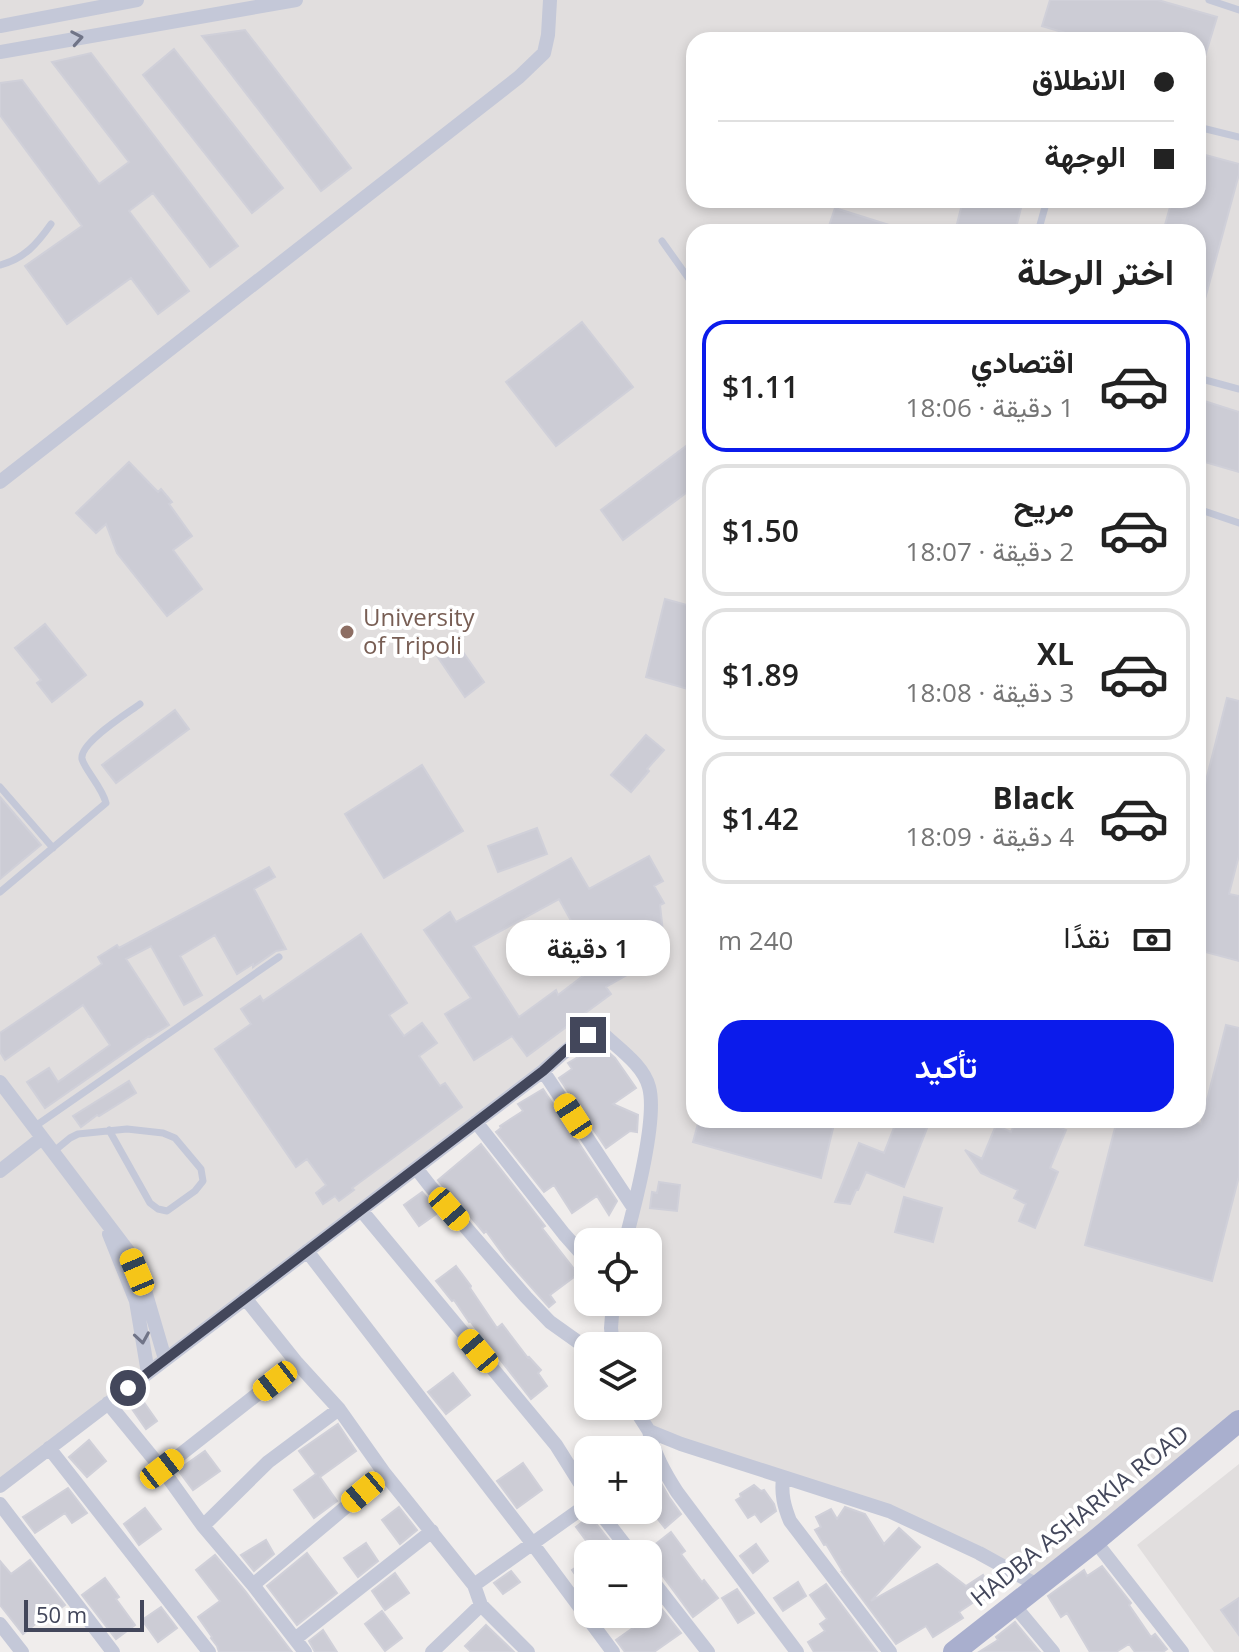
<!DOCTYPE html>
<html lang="ar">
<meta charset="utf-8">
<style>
:root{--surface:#fff;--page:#f2f2f2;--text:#222;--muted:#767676;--line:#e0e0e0;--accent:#0b1beb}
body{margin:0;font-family:"Open Sans",Vazirmatn,sans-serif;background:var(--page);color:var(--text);direction:rtl;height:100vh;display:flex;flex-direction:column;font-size:30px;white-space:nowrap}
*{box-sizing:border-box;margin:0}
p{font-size:26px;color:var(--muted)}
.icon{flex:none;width:44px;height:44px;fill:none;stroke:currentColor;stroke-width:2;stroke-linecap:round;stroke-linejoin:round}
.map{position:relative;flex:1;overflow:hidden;direction:ltr}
.panel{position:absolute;left:686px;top:224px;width:520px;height:904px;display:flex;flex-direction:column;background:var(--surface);border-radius:24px;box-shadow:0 4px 12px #0003;direction:rtl}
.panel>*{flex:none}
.guide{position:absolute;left:686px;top:32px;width:520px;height:176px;border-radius:24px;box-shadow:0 4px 12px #0003;direction:rtl;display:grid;align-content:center;height:176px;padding:0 32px;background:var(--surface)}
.tools{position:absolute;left:574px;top:1228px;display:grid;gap:16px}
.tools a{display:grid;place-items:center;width:88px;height:88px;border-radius:16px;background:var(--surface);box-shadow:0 4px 12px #0003;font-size:40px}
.scale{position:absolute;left:24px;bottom:20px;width:120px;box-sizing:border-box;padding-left:8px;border:4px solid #43475b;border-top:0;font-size:22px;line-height:28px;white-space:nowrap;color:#43475b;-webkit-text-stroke:6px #fff;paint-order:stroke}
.end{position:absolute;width:36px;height:36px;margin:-18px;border:10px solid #43475b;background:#fff;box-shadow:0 0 0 4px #fff}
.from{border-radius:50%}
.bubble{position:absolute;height:56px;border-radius:24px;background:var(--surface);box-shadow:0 4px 12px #0003;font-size:26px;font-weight:600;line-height:56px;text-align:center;direction:rtl}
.car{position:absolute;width:24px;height:48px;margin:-24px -12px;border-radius:10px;box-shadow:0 0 6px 2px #0007;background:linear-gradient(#f5c518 24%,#345 0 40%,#f5c518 0 76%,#345 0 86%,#f5c518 0)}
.guide b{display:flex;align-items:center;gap:28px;height:76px;font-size:30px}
.guide b+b{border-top:2px solid var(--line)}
.guide i{width:20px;height:20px;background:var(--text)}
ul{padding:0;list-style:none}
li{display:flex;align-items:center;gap:24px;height:132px;margin:0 16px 12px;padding:0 16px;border:4px solid var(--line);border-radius:24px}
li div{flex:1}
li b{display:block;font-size:30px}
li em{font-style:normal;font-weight:600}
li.on{border-color:var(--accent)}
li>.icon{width:72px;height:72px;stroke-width:1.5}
h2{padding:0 32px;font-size:36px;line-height:96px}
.pay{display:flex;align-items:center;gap:20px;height:88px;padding:0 32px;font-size:30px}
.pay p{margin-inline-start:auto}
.button{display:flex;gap:16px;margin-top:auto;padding:16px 32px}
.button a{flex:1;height:92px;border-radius:24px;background:var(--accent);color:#fff;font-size:32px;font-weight:600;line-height:92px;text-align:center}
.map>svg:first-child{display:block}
.education{fill:#e1dede;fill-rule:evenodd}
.building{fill:#ccccd5;stroke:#d0d0d9;stroke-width:2;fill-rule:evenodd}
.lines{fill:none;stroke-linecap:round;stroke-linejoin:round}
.lane{stroke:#c4c8d8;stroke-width:7}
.street{stroke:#c4c8d8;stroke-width:14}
.primary{stroke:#a9afce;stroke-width:22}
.oneway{stroke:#707487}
.route{stroke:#43475b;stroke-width:10}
.education-dot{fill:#8d6e63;stroke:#fff;stroke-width:3}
.labels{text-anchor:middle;stroke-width:8;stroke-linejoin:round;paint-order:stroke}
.education-label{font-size:24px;fill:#785e54;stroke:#fff;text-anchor:start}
.street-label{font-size:24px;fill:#43475b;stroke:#fff}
</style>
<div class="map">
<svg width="1239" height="1652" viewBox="0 0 1239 1652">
<rect width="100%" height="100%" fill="#f0edec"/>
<path class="education" d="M0,0H1239V1421L1037,1585L889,1511L649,1431L633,1406H648V1346H613V1302H648V1242H625L650,1089L600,1031L0,1485ZM694,40H1198V200H694ZM694,232H1198V1120H694Z
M1239,1464V1652H1214L1137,1545Z"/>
<path class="building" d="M1050,0H1158L1217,17L1202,66L1198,65V40H1089L1042,26Z
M245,30L351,168L321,191L202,36Z
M174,49L283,188L252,213L143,75Z
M91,53L238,246L210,267L153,193L129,211L189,291L158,314L131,278L67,324L25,266L82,226L0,115V83L22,80L99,184L129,162L52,62Z
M1198,153L1239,164V174L1202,310H1198V232H1163L1172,200H1198Z
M963,200H1023L1015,232H955Z
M835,208L902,229V232H827Z
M582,322L633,387L556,446L506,382Z
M1198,399L1239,412V472L1198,460Z
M694,440V487L623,540L601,510Z
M129,462L158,492L161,489L172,502L169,504L192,536L173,550L202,589L167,616L117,553L106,524L96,533L76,513Z
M665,599L694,607V666L688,689L646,677Z
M45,624L86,675L52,702L37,683L41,680L15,648Z
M456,642L484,682L465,697L437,656Z
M1227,698L1239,701V855L1229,894L1239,896V961L1198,950V812Z
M175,710L189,729L116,783L102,765Z
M646,735L664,750L647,769L649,771L631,792L611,775Z
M422,765L463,831L384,878L345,814Z
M0,797L41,845L0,879Z
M537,828L547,854L498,872L488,846Z
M649,856L663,881L654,886L664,903L660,905L663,932L624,954L634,971L606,987L611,994L527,1056L512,1036L474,1060L445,1014L471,998L424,930L450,912L456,922L571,858L589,889ZM559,899L596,966L558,995L556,990L519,1017L473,946Z
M269,867L275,877L254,889L286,949L276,951L253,967V964L237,974L215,935L180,956L202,995L184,1005L151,946L126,959L169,1025L150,1037L149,1036L45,1108L27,1082L49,1068L58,1082L110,1045L83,1005L5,1060L0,1052V1033L102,964L98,957L117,945L119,948Z
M361,934L407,1003L389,1015L404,1036L422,1023L437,1043L419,1056L440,1086L445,1083L462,1107L352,1188L354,1190L339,1201L335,1196L323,1204L316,1193L326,1185L307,1159L296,1167L215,1049L251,1024L241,1009L260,996L263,1001Z
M1226,1025L1239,1028V1176L1212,1281L1085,1245L1117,1120H1187L1201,1124Z
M596,1043H598L615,1058L636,1088L613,1104L638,1115L637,1132L630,1131L606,1148L559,1078L572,1069L568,1063L578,1057L577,1055Z
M129,1081L136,1093L99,1116L97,1115L81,1127L73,1116Z
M543,1089L617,1201L609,1215L597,1196L572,1213L554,1185L544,1192L496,1132L501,1128L500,1126L523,1111L518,1104Z
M699,1120H835L821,1178L693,1142Z
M897,1120H921L929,1123L904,1187L866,1172L858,1190H856L850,1204L835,1202L859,1143L884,1153Z
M1029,1120H1042L1066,1130L1050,1168L1058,1172L1035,1228L1019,1221L1026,1204L1014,1198L1018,1190L981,1173L965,1150L982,1159L996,1125L1011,1132L1015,1122L1026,1126Z
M481,1144L545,1226L542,1228L578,1274L550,1295L555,1302L549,1307L507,1260L486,1231L484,1233L456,1199L455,1200L438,1180Z
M659,1182L680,1185L677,1211L650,1208L652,1192L657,1193Z
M422,1192L439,1212L419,1226L404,1205Z
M904,1197L942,1208L933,1242L895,1232Z
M456,1266L471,1286L470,1288L497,1328L502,1324L528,1358L529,1357L541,1370L538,1373L547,1386L531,1399L470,1321L469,1322L454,1300L452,1301L436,1281Z
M453,1373L470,1395L446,1414L428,1392Z
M143,1401L157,1421L146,1429L132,1409Z
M338,1424L356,1451L320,1477L337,1501L314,1518L294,1490L316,1474L299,1451Z
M89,1440L106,1461L87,1477L69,1457Z
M205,1451L220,1471L193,1490L178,1470Z
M648,1461L669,1497L681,1514L665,1528L648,1507Z
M523,1463L542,1490L517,1508L497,1481Z
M754,1485L761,1491L764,1490L774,1504L776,1511L761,1522L755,1514L748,1518L736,1500L741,1497L740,1494Z
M68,1488L87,1513L72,1523L65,1513L35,1533L23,1517Z
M399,1507L417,1530L400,1544L382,1520Z
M845,1507L865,1514L884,1544L899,1528L920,1547L871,1601L937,1564L966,1586L983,1575L994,1594L982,1601L980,1598L959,1612L963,1618L933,1637L926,1626L896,1644L842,1572H843L826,1544L824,1545L815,1530L821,1527L816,1517L831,1509L837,1519Z
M145,1508L161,1529L139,1545L124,1524Z
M590,1516L609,1540L594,1551L576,1527Z
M671,1532L685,1551L681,1554L702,1582L704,1580L718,1598L693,1617L659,1571L648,1559V1554H643Z
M266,1540L274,1554L254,1571L241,1555Z
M366,1543L378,1561L358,1577L344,1558Z
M756,1544L768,1561L753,1573L740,1556Z
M307,1553L337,1593L297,1625L267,1586Z
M215,1555L245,1591L292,1652H219L217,1646L211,1638L212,1637L198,1617L220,1601L196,1570Z
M588,1559V1593L572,1570Z
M30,1560L65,1605L46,1619L44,1617L23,1634L0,1605V1561L11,1574Z
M1102,1566L1131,1603L1129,1605L1151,1637L1155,1634L1167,1649L1163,1652H1135L1129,1644L1116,1652H1090L1067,1613L1061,1617L1048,1596L1084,1570L1087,1576Z
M511,1571L520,1582L503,1594L494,1583Z
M395,1573L409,1593L385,1610L372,1591Z
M105,1578L119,1597L116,1599L135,1625L116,1639L82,1595Z
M798,1582L806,1596L783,1611L774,1598Z
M826,1584L877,1652H814L808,1642L825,1631L820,1624L827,1619L810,1595Z
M737,1589L754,1613L738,1623L722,1598Z
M1239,1598V1635L1221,1610Z
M161,1607L177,1628L158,1642L142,1620Z
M661,1608L681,1633L654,1652H625L616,1640Z
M382,1611L402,1638L385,1651L365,1624Z
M1015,1622L1040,1652H979L998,1640L996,1637Z
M486,1625L509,1647L514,1652H471L465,1646Z
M323,1630L337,1652H315L309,1641Z"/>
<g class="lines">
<path class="lane" d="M1209,0L1239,10
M1198,127L1239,137
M1038,232L1047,200
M662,241L694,286
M0,265C24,259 37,244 51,224
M1198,378L1239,389
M1198,509L1239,523
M0,787L53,848
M0,892L106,803C102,787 85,770 82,759C79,743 128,713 140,704
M34,1127L279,957
M53,1152L70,1138L78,1134L127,1129L163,1133L175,1138L201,1169L203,1181L195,1191L167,1211L158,1209L150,1203L109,1130"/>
<path class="street" d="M0,26L137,0
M0,52L296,0
M0,482L519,77L544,53L548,35L550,0
M543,1071L633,1207
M0,1082L128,1251L146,1294L165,1359
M476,1122L564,1234L588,1261
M416,1168L430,1186L526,1297L550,1322L588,1349
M0,1171L42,1138
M361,1210L556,1445L588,1496
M109,1234L136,1301L148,1373
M307,1251L532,1543L613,1652
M245,1298L297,1363L339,1409L385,1474L474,1585L481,1605L528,1652
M613,1302L611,1328L613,1346
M108,1403L162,1469L203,1526L253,1585L305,1652
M633,1406L649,1431L681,1444L889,1511L979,1553L1037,1585
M649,1431C654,1454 665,1473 677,1492L797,1652
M49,1448L209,1652
M162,1469L297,1363
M783,1478C781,1494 784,1506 790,1521L890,1652
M0,1486L543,1071C561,1055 577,1038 600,1031C616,1047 643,1064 649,1087C658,1119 634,1208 625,1242
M0,1504L113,1652
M598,1510L632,1554
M203,1526L268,1462L339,1409
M1095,1541L1182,1652
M648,1575L708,1652
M253,1585L385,1474
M474,1585L588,1504
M1013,1604L1053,1652
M0,1624L22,1652
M295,1639L432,1531
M432,1652L481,1605"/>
<path class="primary" d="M954,1652L1095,1541L1239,1421"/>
</g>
<defs><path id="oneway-chevron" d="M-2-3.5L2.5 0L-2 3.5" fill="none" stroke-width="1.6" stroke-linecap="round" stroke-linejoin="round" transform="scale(2)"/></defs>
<g class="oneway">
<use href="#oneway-chevron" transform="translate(77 38) rotate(-10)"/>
<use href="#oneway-chevron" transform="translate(142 1338) rotate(81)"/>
</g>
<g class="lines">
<path class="route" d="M128,1388L543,1071L567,1049L588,1035"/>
</g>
<circle class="education-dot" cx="347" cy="632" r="8"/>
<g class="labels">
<g class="education-label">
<text x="363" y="626">University<tspan x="363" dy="28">of Tripoli</tspan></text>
</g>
<g class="street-label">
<text transform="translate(1080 1516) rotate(-39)" y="8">HADBA ASHARKIA ROAD</text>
</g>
</g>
</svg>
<div class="tools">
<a><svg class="icon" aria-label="locate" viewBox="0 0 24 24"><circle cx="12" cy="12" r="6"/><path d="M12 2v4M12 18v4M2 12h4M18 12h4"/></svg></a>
<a><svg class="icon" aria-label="layers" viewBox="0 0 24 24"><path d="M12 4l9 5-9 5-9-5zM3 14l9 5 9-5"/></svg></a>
<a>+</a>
<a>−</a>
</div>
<div class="scale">50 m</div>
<i class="end from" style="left:128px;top:1388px"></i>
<i class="end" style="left:588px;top:1035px"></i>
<div class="bubble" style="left:506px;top:920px;width:164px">1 دقيقة</div>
<i class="car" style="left:573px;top:1116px;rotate:327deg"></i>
<i class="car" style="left:449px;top:1209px;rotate:139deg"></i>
<i class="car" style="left:137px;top:1272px;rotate:337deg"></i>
<i class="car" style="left:478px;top:1351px;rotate:320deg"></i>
<i class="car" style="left:275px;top:1381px;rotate:232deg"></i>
<i class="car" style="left:162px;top:1469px;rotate:52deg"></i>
<i class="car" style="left:363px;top:1492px;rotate:230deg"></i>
<div class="guide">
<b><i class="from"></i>الانطلاق</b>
<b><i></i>الوجهة</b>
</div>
<section class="panel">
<h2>اختر الرحلة</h2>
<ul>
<li class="on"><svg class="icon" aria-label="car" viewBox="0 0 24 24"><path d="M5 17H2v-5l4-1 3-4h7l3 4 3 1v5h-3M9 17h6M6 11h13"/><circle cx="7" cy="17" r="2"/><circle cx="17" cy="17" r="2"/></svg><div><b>اقتصادي</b><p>1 دقيقة · 18:06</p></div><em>$1.11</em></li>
<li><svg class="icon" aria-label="car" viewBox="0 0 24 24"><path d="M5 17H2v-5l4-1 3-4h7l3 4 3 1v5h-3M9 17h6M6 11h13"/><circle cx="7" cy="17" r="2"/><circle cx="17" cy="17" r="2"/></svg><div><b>مريح</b><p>2 دقيقة · 18:07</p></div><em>$1.50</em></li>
<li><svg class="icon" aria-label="car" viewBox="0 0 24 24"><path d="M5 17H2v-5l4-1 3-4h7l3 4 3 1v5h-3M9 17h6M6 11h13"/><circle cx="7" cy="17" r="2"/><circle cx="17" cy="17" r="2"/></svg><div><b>XL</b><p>3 دقيقة · 18:08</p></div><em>$1.89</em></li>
<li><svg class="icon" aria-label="car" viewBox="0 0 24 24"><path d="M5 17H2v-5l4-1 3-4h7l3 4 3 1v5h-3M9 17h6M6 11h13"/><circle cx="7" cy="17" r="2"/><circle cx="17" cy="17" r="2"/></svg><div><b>Black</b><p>4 دقيقة · 18:09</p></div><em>$1.42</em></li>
</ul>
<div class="pay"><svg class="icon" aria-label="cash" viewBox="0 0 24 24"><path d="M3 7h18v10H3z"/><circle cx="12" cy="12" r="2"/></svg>نقدًا<p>240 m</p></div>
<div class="button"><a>تأكيد</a></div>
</section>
</div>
